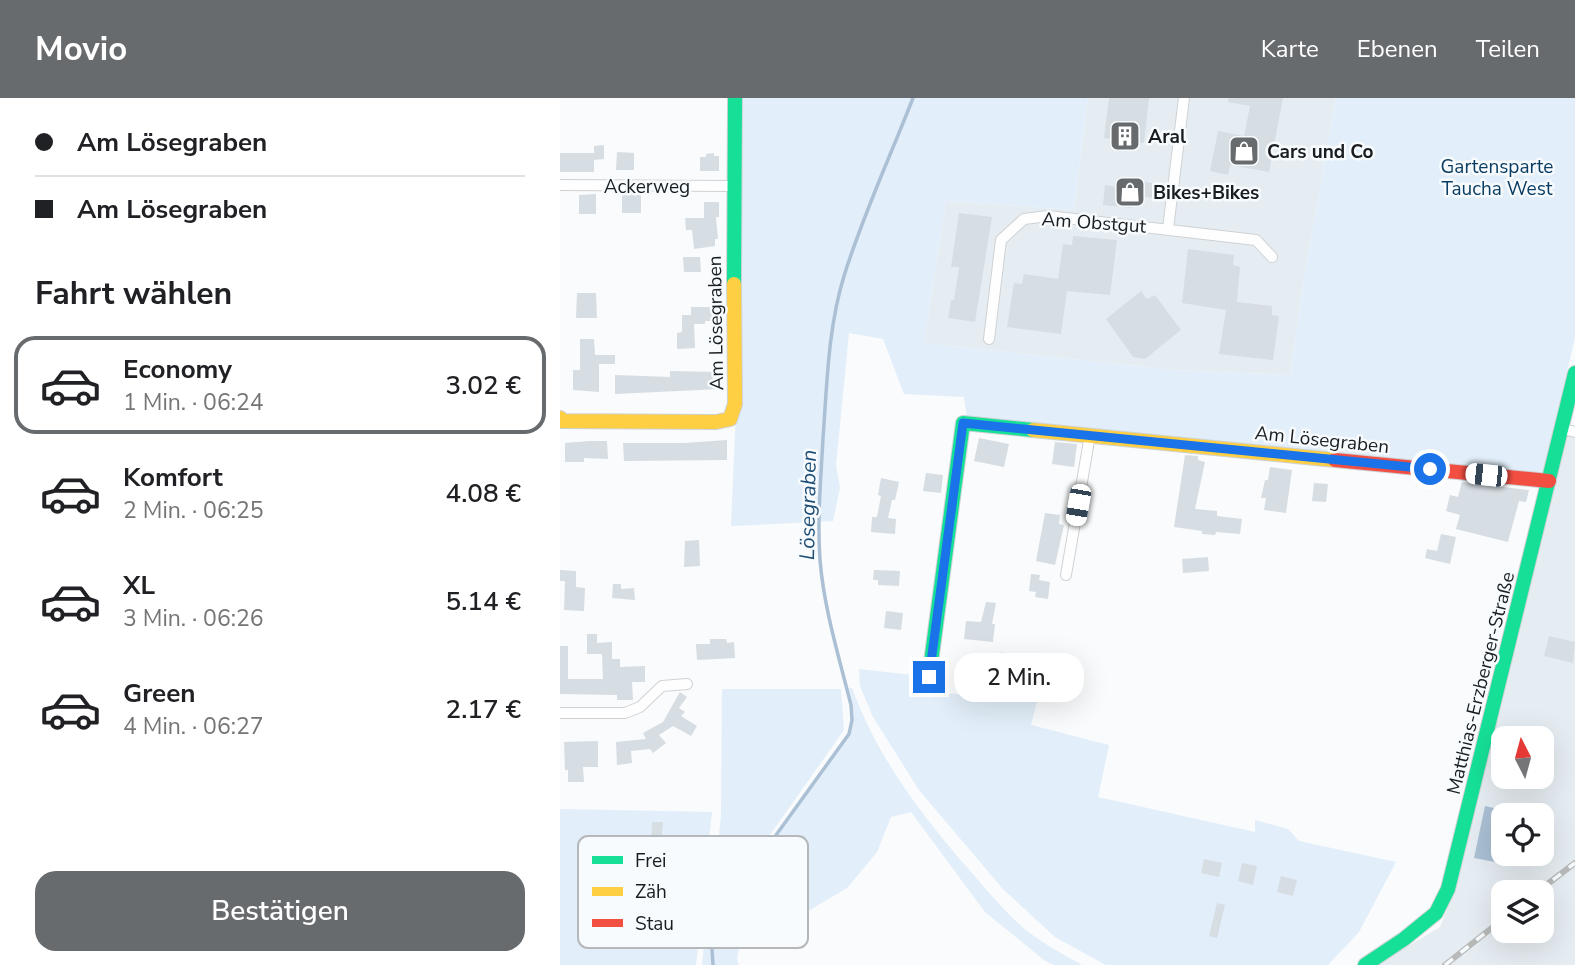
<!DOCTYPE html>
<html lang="de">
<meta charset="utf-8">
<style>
:root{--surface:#fff;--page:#f2f2f2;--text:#202124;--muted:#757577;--line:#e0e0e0;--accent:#676b6e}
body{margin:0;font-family:"Nunito Sans",sans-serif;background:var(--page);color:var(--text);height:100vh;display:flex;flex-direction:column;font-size:26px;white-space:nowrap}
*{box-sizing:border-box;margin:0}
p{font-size:23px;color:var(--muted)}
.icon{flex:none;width:38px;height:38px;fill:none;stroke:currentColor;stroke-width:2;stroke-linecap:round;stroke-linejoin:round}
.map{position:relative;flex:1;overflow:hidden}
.drawer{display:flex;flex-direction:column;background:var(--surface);width:560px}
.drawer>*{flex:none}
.banner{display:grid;align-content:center;height:154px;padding:0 35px;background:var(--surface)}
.needle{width:46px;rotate:354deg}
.buttons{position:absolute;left:931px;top:628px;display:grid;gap:14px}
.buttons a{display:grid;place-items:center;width:63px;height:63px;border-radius:14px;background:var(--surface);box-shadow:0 7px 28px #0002;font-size:35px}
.end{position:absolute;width:32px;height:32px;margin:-16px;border:9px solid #1a73e8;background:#fff;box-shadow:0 0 0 4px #fff}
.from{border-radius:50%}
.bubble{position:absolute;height:49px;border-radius:21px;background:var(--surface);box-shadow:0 7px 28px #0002;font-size:23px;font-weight:600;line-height:49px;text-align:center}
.car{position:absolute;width:21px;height:42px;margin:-21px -10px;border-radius:9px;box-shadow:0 0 5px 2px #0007;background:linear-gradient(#fff 24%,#345 0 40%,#fff 0 76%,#345 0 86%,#fff 0)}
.banner b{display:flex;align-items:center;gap:24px;height:66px;font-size:26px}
.banner b+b{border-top:2px solid var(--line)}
.banner i{width:18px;height:18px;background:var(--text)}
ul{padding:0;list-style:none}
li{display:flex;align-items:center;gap:21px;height:98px;margin:0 14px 10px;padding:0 21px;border:4px solid transparent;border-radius:21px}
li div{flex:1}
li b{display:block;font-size:26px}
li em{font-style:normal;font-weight:600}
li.on{border-color:var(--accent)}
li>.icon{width:63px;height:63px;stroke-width:1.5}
h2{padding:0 35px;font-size:32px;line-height:84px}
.action{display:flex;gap:14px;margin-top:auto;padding:14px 35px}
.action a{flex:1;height:80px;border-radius:21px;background:var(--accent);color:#fff;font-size:28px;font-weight:600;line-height:80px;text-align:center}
header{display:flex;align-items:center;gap:42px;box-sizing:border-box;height:98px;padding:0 35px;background:var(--accent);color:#fff}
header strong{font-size:33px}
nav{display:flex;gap:38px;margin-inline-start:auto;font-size:24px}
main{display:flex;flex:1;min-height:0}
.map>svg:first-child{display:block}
.built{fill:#e6edf2;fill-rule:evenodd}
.green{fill:#e2eef9}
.water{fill:#abc0d4}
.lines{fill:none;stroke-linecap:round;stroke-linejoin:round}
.stream{stroke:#abc0d4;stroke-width:3.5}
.building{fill:#d6dde3}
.street-casing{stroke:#cfd2d4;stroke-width:12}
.fast-casing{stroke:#cfd2d4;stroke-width:16}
.slow-casing{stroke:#cfd2d4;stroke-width:16}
.jam-casing{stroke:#cfd2d4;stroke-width:16}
.street{stroke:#fefeff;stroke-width:10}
.fast{stroke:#16e098;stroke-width:14}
.slow{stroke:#ffcf43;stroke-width:14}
.jam{stroke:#f24e42;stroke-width:14}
.rail-casing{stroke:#b8baba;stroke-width:6}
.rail{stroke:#f8fbfd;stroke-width:3.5;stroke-dasharray:10;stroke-linecap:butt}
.route{stroke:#1a73e8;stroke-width:9}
.labels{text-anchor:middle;stroke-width:5;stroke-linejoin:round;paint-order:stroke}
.poi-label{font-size:19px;font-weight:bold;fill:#191d21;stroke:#f8fbfd;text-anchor:start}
.park-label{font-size:19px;fill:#0a3d63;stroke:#f8fbfd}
.street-label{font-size:19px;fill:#191d21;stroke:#f8fbfd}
.water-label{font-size:21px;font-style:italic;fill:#1e4e75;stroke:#f8fbfd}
.key{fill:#f8fbfd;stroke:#b5b8bb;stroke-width:2}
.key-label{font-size:19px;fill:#191d21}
</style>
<header>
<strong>Movio</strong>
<nav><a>Karte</a><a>Ebenen</a><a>Teilen</a></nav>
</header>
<main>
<section class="drawer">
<div class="banner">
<b><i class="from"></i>Am Lösegraben</b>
<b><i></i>Am Lösegraben</b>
</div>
<h2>Fahrt wählen</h2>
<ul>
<li class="on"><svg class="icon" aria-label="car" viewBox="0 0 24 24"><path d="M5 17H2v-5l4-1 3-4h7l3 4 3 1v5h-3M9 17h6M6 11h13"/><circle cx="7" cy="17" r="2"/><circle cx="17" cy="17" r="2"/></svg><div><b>Economy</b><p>1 Min. · 06:24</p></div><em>3.02 €</em></li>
<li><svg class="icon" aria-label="car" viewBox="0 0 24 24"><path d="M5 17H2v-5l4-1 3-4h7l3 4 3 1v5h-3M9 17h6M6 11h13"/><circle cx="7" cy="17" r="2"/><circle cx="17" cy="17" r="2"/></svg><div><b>Komfort</b><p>2 Min. · 06:25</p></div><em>4.08 €</em></li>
<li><svg class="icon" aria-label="car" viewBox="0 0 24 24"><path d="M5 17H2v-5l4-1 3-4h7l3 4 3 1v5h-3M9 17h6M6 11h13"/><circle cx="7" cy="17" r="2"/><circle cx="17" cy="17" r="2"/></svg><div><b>XL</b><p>3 Min. · 06:26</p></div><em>5.14 €</em></li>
<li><svg class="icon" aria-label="car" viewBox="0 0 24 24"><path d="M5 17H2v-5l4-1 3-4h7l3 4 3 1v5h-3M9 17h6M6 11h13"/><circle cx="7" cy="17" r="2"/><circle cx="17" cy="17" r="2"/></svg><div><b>Green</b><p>4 Min. · 06:27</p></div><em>2.17 €</em></li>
</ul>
<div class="action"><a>Bestätigen</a></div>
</section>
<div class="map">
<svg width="1015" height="867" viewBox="0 0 1015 867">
<rect width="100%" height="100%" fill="#f9fbfc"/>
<path class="built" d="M528,0H776L743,185L730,277L614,272L364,245L386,103L514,112Z
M1007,335L1015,337V867H816L880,829L894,793ZM943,640H982V679H943ZM943,718H982V756H943ZM943,794H982V833H943Z"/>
<path class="green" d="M182,0H528L514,112L386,103L364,245L614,272L730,277L743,185L776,0H1015V240L981,382L408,328L404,299L344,296L323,241L289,235L276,367L280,390L273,423L171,428L176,314L175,201Z
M440,554L487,564L471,627L549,647L538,699L695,734V722L728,731L739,743L836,764L799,834L768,867H546L495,839L443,791L359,692L313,619L300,588L299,571L370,579L369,593L436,601Z
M289,590H292C318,661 362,718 411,774C430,796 449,819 471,836C487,848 505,857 522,867H494L484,862L425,814L351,714L331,719L317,754L287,790L226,826L186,817L177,861L179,867H142L145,838L290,636L292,606Z
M162,591H281L284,632L150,822L161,717Z
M0,711L152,714L136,867H0Z"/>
<path class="water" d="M925,708L965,717L943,718V756L935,764L914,760Z"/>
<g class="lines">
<path class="stream" d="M153,867L152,851L154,823L289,636L292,622L291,607C279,559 264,511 260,462C257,421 261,380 263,340C267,286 268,230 284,178C303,117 330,59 353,0"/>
</g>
<path class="building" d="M549,0H589L584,45L544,40Z
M669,0H723L709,74L670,67L668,77L650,73L658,33L684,38L690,8L668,4Z
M44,47V61L34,62V74H0V55H34V48Z
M57,54L74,55V72H56Z
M154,55V58H159V73H140V59H146V56Z
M558,79L597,86L596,100L574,98L572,110L543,107L545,87L557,89Z
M36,96V116H19V97Z
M62,96L81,97V115H62Z
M144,104H159V119H156L158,141H155V148L134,151L132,132H126L125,120H144Z
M399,115L432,119L415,224L388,220L391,202H394L399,169H391Z
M513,138L557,142L550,197L507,193L501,236L447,229L454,185L462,186L464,176L498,181L503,146L512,147Z
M628,151L674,157L673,167L680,169L677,204L712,208V217L719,218L713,262L659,256L666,212L622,205Z
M123,159H140L141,174H124Z
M581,193L587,201L595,197L621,232L585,261L573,259L546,221Z
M17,195H36L37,220H16Z
M131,209H158V223H145V226H134L135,250L117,251V235L122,234V217H131Z
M20,241H34L35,257H55V266H39V294L13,292V272H20Z
M110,273L159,274L160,291L55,296V277L110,279Z
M419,340L449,346L444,369L414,363Z
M167,342V362L64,363L63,345H124Z
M29,343H47L48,361L24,360V364H5V345Z
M495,344L517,346L514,369L492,366Z
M625,357L638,358V362L645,364L635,411L657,413V418L682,421L680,436L656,434L655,437L642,436V433L614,429Z
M710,369L732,372L726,415L704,412L706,400H701L705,382H708Z
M366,375L383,377L381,395L363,393Z
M321,380L339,384L335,402H332L328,420L336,421L335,436L311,434L312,419H317L321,398L318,397Z
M902,384L969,392L966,404L959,403L948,444L896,431L900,417L886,413L890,397L898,399Z
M754,385L768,386L766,404L752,403Z
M485,415L500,417L499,426L504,427L495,467L476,463Z
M881,436L896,439L890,466L865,460L867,451L877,453Z
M139,442L140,468L124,469L125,443Z
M648,459L649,473L623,475L622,461Z
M0,472L16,473V489L25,490L24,513L4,512L5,483H0Z
M314,472L340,473L339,488L318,487V482H313Z
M471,476L480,477L479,482L490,484L488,501L475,499L476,494L469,493Z
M53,486H61V491L74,490L75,502L52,500Z
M426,504L436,505L432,526H435L433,544L404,541L406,523L421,524Z
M326,513L343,515L341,532L324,530Z
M27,536H37V545L52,544V561H60V569L85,568V584H72L73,602H57V597L0,596V548H8V581H43L42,556H27Z
M989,538L1015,544L1013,565L984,558Z
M150,541H166L167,545L174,544L175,560L137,562L136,546H150Z
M120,594L127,599L119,610L125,614L121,618L137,628L131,638L113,628L99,637L106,645L93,655L90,651L71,653L72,665L57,667L56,644L86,641L83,635L103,624Z
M38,643V669H23L24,684H8V672H5L4,644Z
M92,724H103L100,757H117V767H101L99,802L89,801Z
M644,761L662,765L659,779L641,775Z
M682,765L697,768L693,787L678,783Z
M721,778L737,782L733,798L717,794Z
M657,805L665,807L657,840L649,838Z"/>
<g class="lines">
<g class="street-casing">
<path id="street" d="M0,87L173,88
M608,131L624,0
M429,241L441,142L464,121L488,118L696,142L712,159
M1002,331L1015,334
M506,477L530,337
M0,615H65L80,609L102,588L127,586"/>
</g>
<g class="fast-casing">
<path id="fast" d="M174,186L175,0
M369,579L403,325L473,332
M805,867L844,841L876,815L888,791L1015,275"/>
</g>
<g class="slow-casing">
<path id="slow" d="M0,320V323L156,324L170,321L175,306L174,186
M473,332L775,362"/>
</g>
<g class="jam-casing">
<path id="jam" d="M775,362L989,383"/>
</g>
<use href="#street" class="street"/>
<use href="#fast" class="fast"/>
<use href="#slow" class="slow"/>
<use href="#jam" class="jam"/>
<g class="rail-casing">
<path id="rail" d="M977,794L1015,765
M885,867L943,821"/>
</g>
<use href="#rail" class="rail"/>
</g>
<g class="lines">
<path class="route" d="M369,579L403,325L870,371"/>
</g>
<defs>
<g id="building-square" transform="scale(1.575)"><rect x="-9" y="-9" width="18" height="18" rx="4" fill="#676b6e" stroke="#f8fbfd"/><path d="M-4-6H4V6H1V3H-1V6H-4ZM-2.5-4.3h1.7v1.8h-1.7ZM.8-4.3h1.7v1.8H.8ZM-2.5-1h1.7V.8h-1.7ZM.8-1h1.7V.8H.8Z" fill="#fff"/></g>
<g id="shop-square" transform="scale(1.575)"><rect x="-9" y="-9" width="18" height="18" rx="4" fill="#676b6e" stroke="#f8fbfd"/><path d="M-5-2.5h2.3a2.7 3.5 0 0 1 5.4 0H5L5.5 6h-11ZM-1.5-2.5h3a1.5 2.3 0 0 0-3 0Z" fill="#fff"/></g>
</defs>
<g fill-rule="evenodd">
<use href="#building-square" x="565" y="38"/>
<use href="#shop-square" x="684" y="53"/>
<use href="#shop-square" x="570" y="94"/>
</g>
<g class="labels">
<g class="poi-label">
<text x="588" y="45">Aral</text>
<text x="707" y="60">Cars und Co</text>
<text x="593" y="101">Bikes+Bikes</text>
</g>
<g class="park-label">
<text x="937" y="75">Gartensparte<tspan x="937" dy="22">Taucha West</tspan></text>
</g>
<g class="street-label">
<text x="87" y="95">Ackerweg</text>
<text transform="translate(534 124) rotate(4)" y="7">Am Obstgut</text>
<text transform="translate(155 225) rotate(-91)" y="7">Am Lösegraben</text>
<text transform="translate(762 341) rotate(6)" y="7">Am Lösegraben</text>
<text transform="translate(920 585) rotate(-76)" y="7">Matthias-Erzberger-Straße</text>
</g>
<g class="water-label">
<text transform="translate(248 407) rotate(-89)" y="7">Lösegraben</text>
</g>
</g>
<rect x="18" y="738" width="230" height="112" rx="10" class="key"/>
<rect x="32" y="758" width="31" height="8" fill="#16e098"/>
<rect x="32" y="789" width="31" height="9" fill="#ffcf43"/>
<rect x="32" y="821" width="31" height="8" fill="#f24e42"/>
<g class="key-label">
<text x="75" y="769">Frei</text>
<text x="75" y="800">Zäh</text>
<text x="75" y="832">Stau</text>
</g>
</svg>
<div class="buttons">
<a><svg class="needle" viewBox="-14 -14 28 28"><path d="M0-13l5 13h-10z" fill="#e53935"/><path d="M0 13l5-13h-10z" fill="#757577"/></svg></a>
<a><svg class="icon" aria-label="locate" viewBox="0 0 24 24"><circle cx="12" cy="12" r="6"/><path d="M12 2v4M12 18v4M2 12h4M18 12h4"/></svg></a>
<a><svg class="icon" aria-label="layers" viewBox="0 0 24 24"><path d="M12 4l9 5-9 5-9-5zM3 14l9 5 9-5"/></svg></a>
</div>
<i class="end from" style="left:870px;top:371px"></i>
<i class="end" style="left:369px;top:579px"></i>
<div class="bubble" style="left:394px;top:555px;width:130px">2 Min.</div>
<i class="car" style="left:926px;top:377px;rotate:276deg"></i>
<i class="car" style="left:518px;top:407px;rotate:190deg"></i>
</div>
</main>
